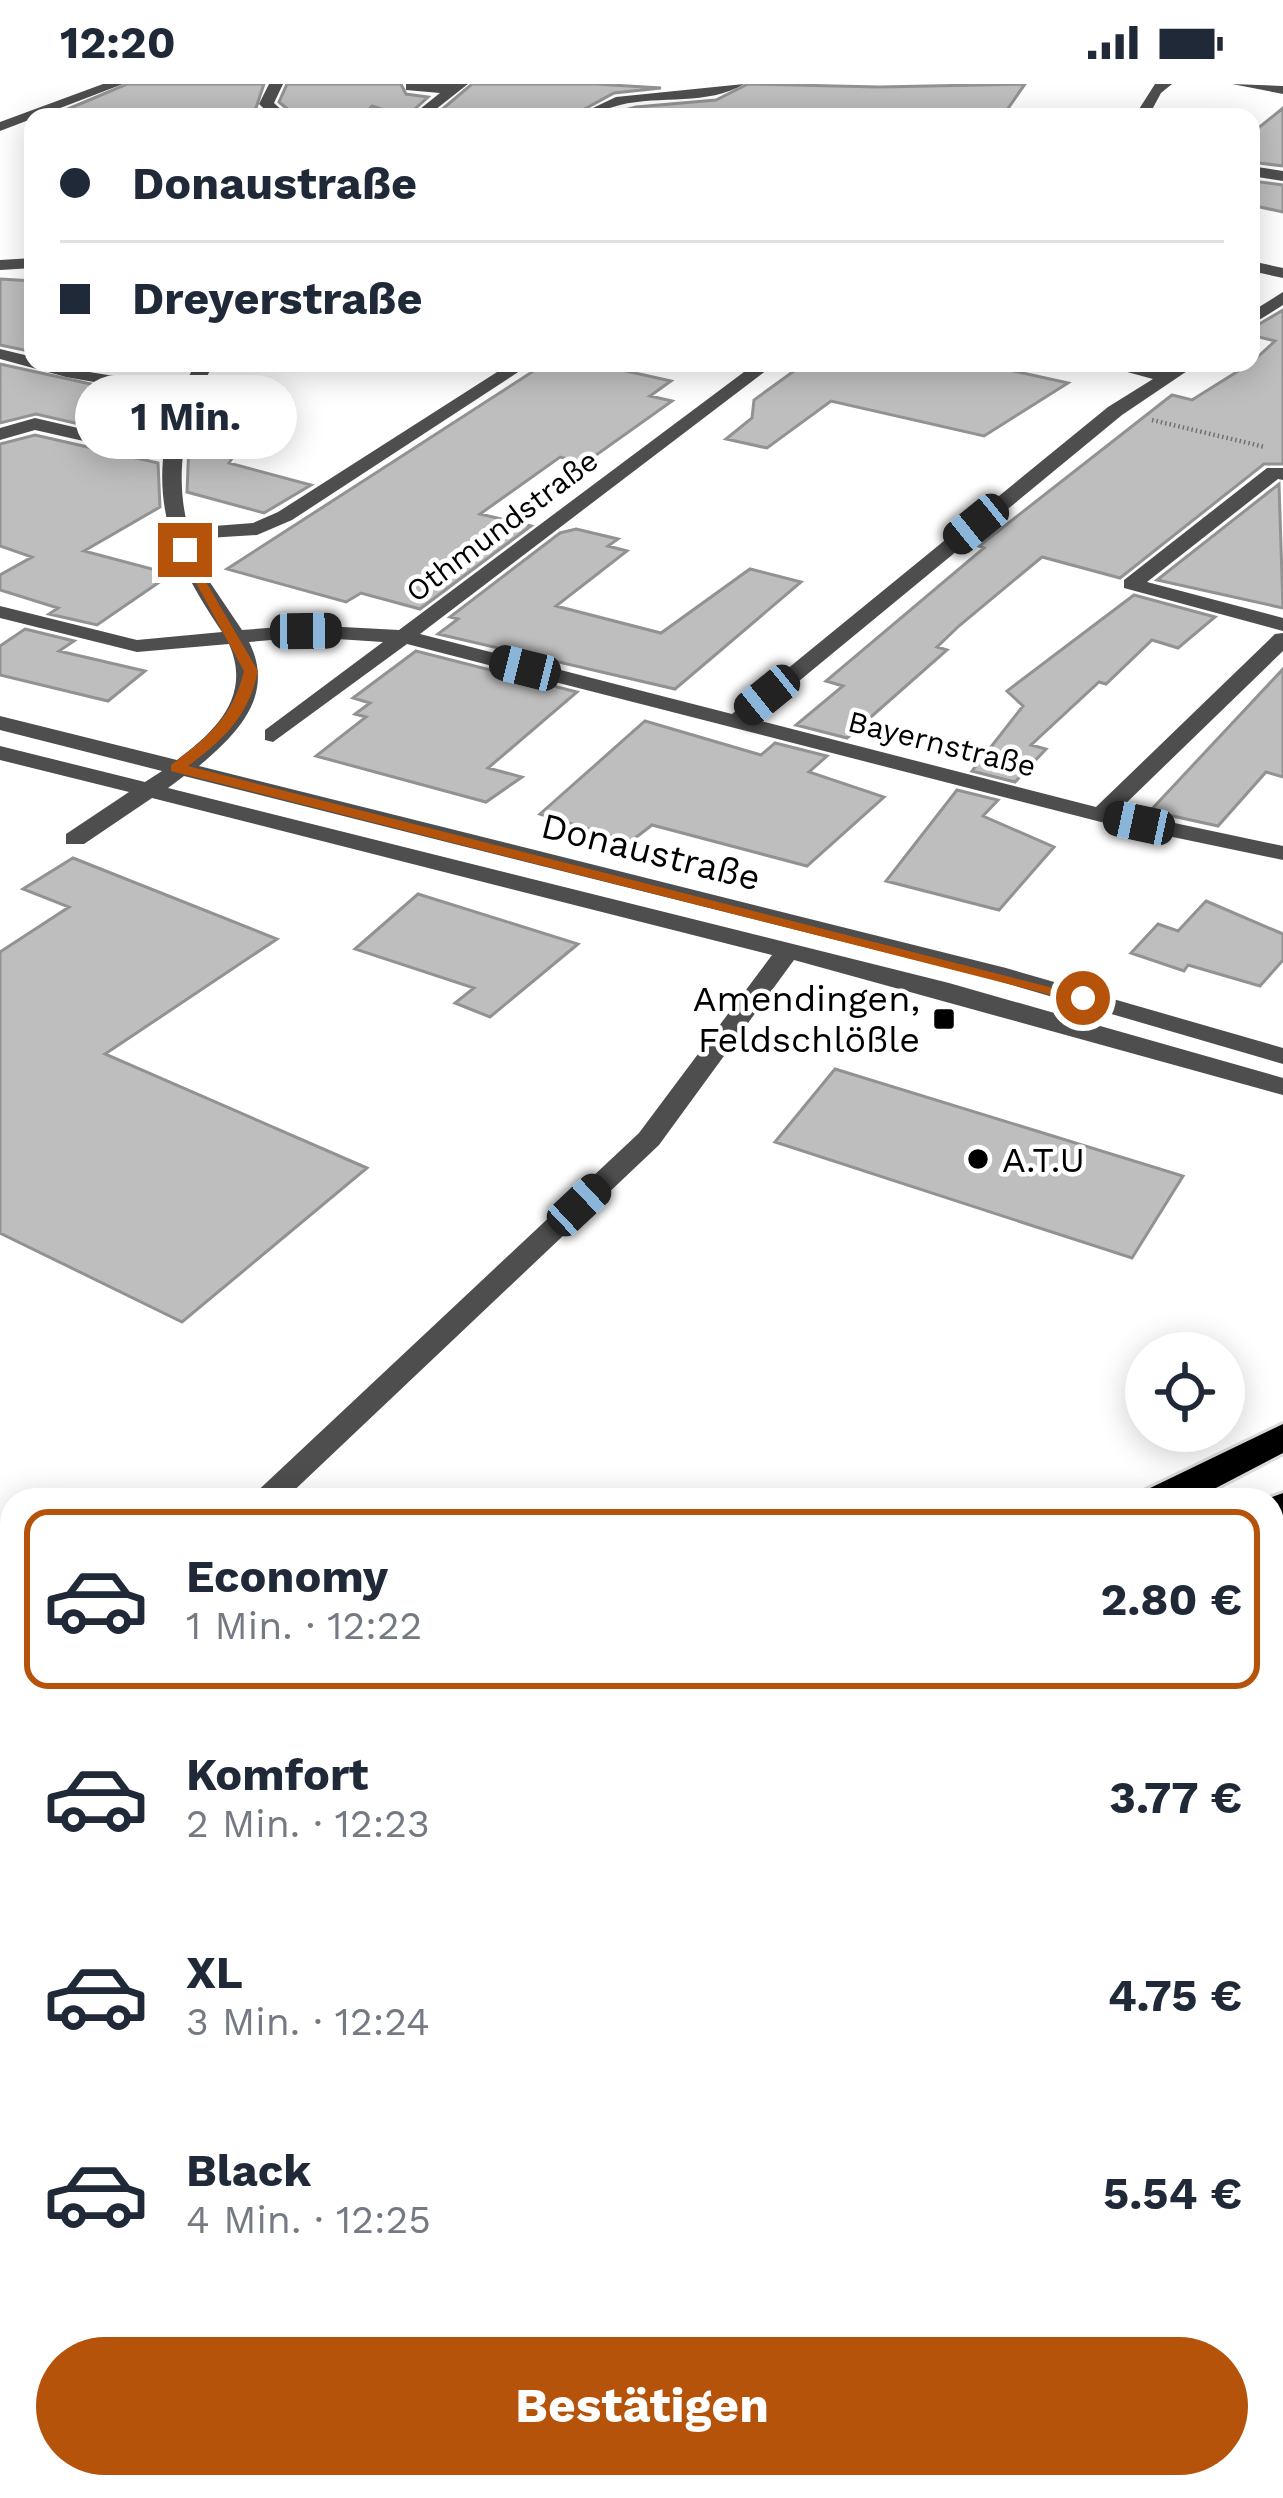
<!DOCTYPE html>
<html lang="de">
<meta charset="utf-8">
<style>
:root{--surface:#fff;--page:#f2f2f3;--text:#1f2937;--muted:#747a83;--line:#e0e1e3;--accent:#b45309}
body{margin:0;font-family:"Work Sans",sans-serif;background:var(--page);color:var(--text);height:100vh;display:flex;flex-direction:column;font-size:45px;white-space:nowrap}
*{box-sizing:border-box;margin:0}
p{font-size:39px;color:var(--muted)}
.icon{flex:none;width:66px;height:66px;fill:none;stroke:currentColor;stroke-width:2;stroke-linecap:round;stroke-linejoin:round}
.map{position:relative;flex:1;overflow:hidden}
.drawer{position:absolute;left:0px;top:1404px;width:1284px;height:1011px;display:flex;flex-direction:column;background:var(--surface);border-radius:36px 36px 0 0;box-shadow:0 6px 30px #0003}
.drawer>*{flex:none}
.guide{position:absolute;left:24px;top:24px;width:1236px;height:264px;border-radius:24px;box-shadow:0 6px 30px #0003;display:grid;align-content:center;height:264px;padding:0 36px;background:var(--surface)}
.fabs{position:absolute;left:1125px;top:1248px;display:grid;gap:24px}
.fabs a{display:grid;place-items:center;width:120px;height:120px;border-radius:50%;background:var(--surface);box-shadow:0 6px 30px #0003;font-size:60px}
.end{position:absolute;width:54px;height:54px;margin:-27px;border:15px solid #b45309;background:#fff;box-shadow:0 0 0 6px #fff}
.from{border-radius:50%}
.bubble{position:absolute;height:84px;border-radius:42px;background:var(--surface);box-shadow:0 6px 30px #0003;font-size:39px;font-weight:700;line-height:84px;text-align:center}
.car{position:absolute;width:36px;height:72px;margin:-36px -18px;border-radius:15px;box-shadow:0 0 9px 3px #0007;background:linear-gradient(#222 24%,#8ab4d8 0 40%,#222 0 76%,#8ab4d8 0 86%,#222 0)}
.guide b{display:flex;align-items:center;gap:42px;height:114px;font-size:45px}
.guide b+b{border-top:3px solid var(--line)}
.guide i{width:30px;height:30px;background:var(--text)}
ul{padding:21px 0 0;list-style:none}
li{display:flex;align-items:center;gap:36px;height:180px;margin:0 24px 18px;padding:0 12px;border:6px solid transparent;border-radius:24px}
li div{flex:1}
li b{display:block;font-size:45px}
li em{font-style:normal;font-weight:700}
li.current{border-color:var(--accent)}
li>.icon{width:108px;height:108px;stroke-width:1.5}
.action{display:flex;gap:24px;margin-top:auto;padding:24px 36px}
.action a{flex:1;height:138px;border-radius:72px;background:var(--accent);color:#fff;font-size:48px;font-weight:700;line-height:138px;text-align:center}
.status{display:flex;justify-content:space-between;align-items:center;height:84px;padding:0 60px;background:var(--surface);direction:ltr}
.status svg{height:33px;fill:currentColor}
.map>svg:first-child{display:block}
.green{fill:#d5d5d5}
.building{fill:#bebebe;stroke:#929292;stroke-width:3}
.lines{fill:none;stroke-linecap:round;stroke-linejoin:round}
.highway-casing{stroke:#dbdbdb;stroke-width:6}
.path{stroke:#707070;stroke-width:4.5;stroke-dasharray:1.5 3;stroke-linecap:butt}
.minor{fill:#4e4e4e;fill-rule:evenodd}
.highway{fill:#000;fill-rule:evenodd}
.route{fill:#b45309}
.poi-dot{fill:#000;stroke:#fff;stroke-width:4.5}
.labels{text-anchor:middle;stroke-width:9;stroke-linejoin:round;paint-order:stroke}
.far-street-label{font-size:30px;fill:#000;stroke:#fff}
.street-label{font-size:36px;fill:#000;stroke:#fff}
.poi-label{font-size:36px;fill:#000;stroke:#fff;text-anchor:end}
</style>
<div class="status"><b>12:20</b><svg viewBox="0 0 49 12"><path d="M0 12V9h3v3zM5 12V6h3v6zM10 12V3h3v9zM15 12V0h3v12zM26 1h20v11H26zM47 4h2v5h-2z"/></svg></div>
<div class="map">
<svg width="1283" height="2414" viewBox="0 0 1283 2414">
<rect width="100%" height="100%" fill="#fff"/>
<path class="green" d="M1272,2068L1283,2074V2414H631L614,2403H1272Z
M226,2403H381L397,2414H198Z"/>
<path class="building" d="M127,0H264L256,24L237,33H49Z
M287,0H401L406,10L428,13L406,33L372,22L362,33H316L292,29L279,18Z
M472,0H596L661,4L614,9L570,33H433Z
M748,0L879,3L1025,0L1002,33H598L636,23L716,16Z
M1283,24V82L1251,78V50Z
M1252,97L1283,101V128L1251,121Z
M0,195L33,197V268L0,261Z
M1283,226V380H1264L1120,494L1042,473L960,541L937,563L947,566L847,654L796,641L843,602L826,597L984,464L979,462L1172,311L1192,316L1251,279L1275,257L1251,251V245Z
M546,279H590L671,297L650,312L672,317L585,379L560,373L480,430L531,442L420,525L361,509L346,518L227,485Z
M805,279H978L1068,299L984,352L831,317L767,364L726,355L752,334L754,316Z
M0,280L172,318L161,359L36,330L0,339Z
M201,318L255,330L219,356L227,358L218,363L236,368L229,379L311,401L264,429L187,408L189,359Z
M35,351L158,379L160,423L84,467L171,490L97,541L49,530L58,524L0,506V491L32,473L0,462V360Z
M1279,400L1283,524L1157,496Z
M576,445L618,455L608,462L627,467L556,522L661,549L750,485L801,498L675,605L438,550L458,535L450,533L560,449Z
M1134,511L1215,533L1178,564L1152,556L1106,600L1099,598L1031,661L1046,665L1015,698L972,687L1023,622L1007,607Z
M25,545L74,557L59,567L145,587L108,617L0,591V562Z
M416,567L577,608L488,684L522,693L486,718L316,672L366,633L355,630L370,619L353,614Z
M1283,585V693L1266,688L1218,742L1150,727Z
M645,637L761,671L775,659L827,672L809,688L884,713L807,782L652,741L630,758L540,730Z
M957,706L998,716L983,732L1054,763L999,826L886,797Z
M73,774L277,855L105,970L367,1084L182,1238L0,1149V868L69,823L23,805Z
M418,810L578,860L490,933L455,919L474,904L355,865Z
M1206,817L1283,850V876L1260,902L1188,881L1184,887L1131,869L1158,840L1178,847Z
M835,985L1183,1092L1132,1174L775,1058Z"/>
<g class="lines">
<g class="highway-casing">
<path id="highway" d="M1283,1340V1369L1193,1416H1140L1146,1406Z
M1283,1409V1440L1272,1443V1416H1264Z
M12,2001V2047L0,2052V2006Z
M12,2088V2135L0,2140V2093Z"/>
</g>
<path class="path" d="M1152,336L1265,363"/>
<path class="minor" d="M103,0H123L0,47V38Z
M269,0H283L274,19L289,33H273L259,20Z
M406,0H468L426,33H410L440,9L406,6Z
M744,0C708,22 660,11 620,21C603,25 592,33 574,33L616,13Z
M1155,0H1172L1161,9L1148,33H1134Z
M1232,0L1283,2V10Z
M371,26L392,30L394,33H366Z
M1251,82L1283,87V97L1251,92Z
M33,174V184L0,186V176Z
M1251,177L1283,184V194L1251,187Z
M1283,208V221L1251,241V228Z
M0,265L33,273V279L183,303L196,279H214C186,330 173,385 188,444L253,439L278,428L511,279H532L292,436L257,451L191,455L203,488L242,546L306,541L399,546L756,279H776L420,550L732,630L1108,323L1153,295L1094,279L1166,287L1178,279H1199L1122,331L753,635L1096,723L1275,550L1283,549V567L1118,727L1283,762V776L1101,738L407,560L273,658L265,656V646L383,558L306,553L249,558C276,611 237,650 199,682L1006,884L1283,964V980L988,894L184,692L168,704L949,899L1283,994V1011L794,876L659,1061L284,1416H248L639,1049L772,871L152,714L84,760H66V750L129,708L0,676V662L145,698L162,687L0,646V632L177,676C216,647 252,612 229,560L137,568L0,534V522L137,556L222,548C186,493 157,444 163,375L35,346L0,356V344L35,334L164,364L178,313L66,293L0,275Z
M1267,384H1283V396L1278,395L1147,498L1283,534V547L1124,504V496Z
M12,1629V1663L0,1667V1633Z"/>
<use href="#highway" class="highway"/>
</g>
<path class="route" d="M185,462L258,587C248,633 224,655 188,682L1092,914L1083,919L171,687V681C208,653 233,633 244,587L178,466Z"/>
<g class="poi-dot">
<rect x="932" y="923" width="24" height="24" rx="6"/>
<circle cx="978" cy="1075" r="12"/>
</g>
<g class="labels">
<g class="far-street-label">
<text transform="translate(502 442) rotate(-37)" y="10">Othmundstraße</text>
<text transform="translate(942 660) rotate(14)" y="10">Bayernstraße</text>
</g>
<g class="street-label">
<text transform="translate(651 767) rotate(14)" y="13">Donaustraße</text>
</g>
<g class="poi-label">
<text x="920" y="927">Amendingen,<tspan x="920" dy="41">Feldschlößle</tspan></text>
<text x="1002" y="1088" text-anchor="start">A.T.U</text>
</g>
</g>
</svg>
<div class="fabs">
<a><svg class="icon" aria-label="locate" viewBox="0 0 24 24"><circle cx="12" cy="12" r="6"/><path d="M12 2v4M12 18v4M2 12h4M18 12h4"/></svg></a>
</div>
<i class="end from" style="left:1083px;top:914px"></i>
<i class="end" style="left:185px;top:466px"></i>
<div class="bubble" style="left:75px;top:291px;width:222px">1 Min.</div>
<i class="car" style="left:976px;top:440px;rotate:231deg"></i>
<i class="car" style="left:306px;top:547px;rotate:89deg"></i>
<i class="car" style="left:525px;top:584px;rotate:284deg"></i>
<i class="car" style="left:767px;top:611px;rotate:231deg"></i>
<i class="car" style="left:1139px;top:739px;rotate:282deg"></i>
<i class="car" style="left:579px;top:1121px;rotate:47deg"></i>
<div class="guide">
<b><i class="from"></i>Donaustraße</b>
<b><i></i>Dreyerstraße</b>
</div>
<section class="drawer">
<ul>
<li class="current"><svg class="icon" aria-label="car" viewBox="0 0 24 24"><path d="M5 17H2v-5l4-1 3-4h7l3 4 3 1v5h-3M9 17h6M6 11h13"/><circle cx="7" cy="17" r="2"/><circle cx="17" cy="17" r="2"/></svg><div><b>Economy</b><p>1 Min. · 12:22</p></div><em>2.80 €</em></li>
<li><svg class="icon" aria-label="car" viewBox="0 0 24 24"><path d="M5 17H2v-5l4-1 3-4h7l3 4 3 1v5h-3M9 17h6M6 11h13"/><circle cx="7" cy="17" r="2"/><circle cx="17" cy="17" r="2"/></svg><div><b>Komfort</b><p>2 Min. · 12:23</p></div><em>3.77 €</em></li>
<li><svg class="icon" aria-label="car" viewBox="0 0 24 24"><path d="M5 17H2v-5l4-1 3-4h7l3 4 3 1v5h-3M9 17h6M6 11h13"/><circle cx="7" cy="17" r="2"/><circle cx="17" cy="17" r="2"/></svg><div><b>XL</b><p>3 Min. · 12:24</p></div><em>4.75 €</em></li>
<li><svg class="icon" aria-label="car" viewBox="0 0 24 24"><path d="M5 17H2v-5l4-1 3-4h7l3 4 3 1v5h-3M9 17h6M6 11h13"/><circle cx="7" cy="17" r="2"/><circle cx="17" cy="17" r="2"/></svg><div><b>Black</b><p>4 Min. · 12:25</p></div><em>5.54 €</em></li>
</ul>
<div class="action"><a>Bestätigen</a></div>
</section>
</div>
